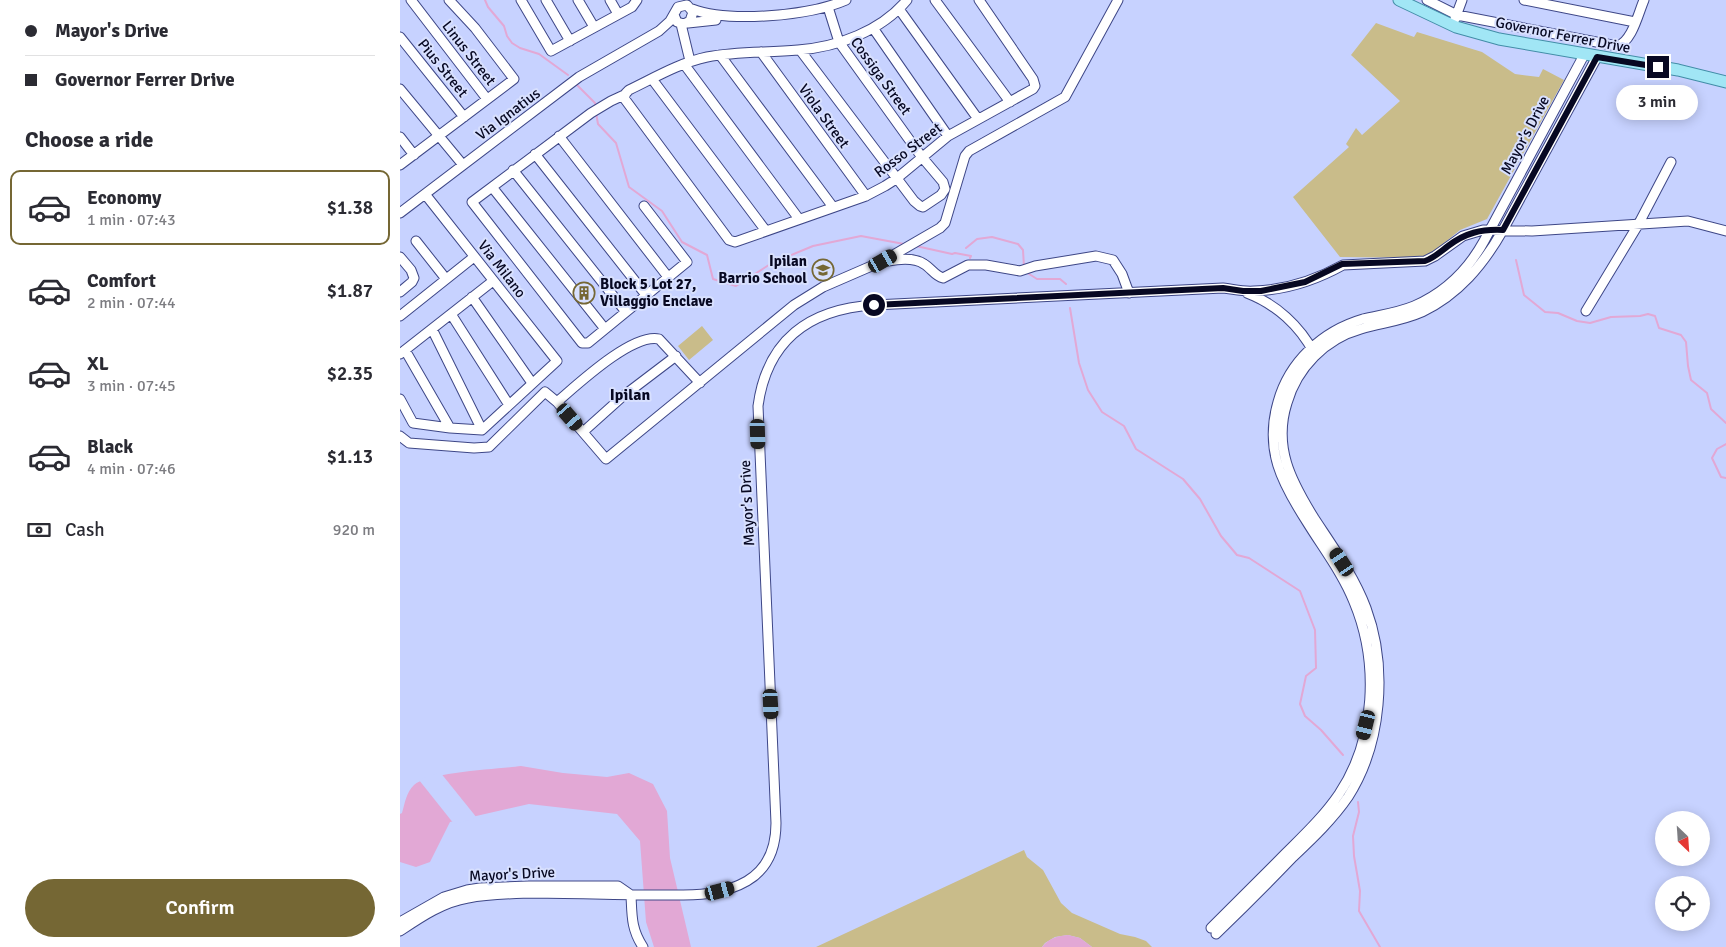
<!DOCTYPE html>
<meta charset="utf-8">
<style>
:root{--surface:#fff;--page:#f2f2f3;--text:#2b2b33;--muted:#7c7c81;--line:#e1e1e2;--accent:#756734}
body{margin:0;font-family:Signika,sans-serif;background:var(--page);color:var(--text);height:100vh;display:flex;flex-direction:column;font-size:19px;white-space:nowrap}
*{box-sizing:border-box;margin:0}
p{font-size:16px;color:var(--muted)}
.icon{flex:none;width:28px;height:28px;fill:none;stroke:currentColor;stroke-width:2;stroke-linecap:round;stroke-linejoin:round}
.map{position:relative;flex:1;overflow:hidden}
.side{display:flex;flex-direction:column;background:var(--surface);width:400px}
.side>*{flex:none}
.top-card{display:grid;align-content:center;height:110px;padding:0 25px;background:var(--surface)}
.needle{width:32px;rotate:155deg}
.fabs{position:absolute;left:1255px;top:811px;display:grid;gap:10px}
.fabs a{display:grid;place-items:center;width:55px;height:55px;border-radius:50%;background:var(--surface);box-shadow:0 2px 12px #0003;font-size:25px}
.end{position:absolute;width:22px;height:22px;margin:-11px;border:6px solid #070822;background:#fff;box-shadow:0 0 0 2px #fff}
.from{border-radius:50%}
.bubble{position:absolute;height:35px;border-radius:18px;background:var(--surface);box-shadow:0 2px 12px #0003;font-size:16px;font-weight:600;line-height:35px;text-align:center}
.car{position:absolute;width:15px;height:30px;margin:-15px -8px;border-radius:6px;box-shadow:0 0 4px 1px #0007;background:linear-gradient(#222 24%,#8ab4d8 0 40%,#222 0 76%,#8ab4d8 0 86%,#222 0)}
.top-card b{display:flex;align-items:center;gap:18px;height:48px;font-size:19px}
.top-card b+b{border-top:1px solid var(--line)}
.top-card i{width:12px;height:12px;background:var(--text)}
ul{padding:0;list-style:none}
li{display:flex;align-items:center;gap:15px;height:75px;margin:0 10px 8px;padding:0 15px;border:2px solid transparent;border-radius:10px}
li div{flex:1}
li b{display:block;font-size:19px}
li em{font-style:normal;font-weight:600}
li.on{border-color:var(--accent)}
li>.icon{width:45px;height:45px;stroke-width:1.5}
h2{padding:0 25px;font-size:22px;line-height:60px}
.pay{display:flex;align-items:center;gap:12px;height:55px;padding:0 25px;font-size:19px}
.pay p{margin-inline-start:auto}
.button{display:flex;gap:10px;margin-top:auto;padding:10px 25px}
.button a{flex:1;height:58px;border-radius:30px;background:var(--accent);color:#fff;font-size:20px;font-weight:600;line-height:58px;text-align:center}
main{display:flex;flex:1;min-height:0}
.map>svg:first-child{display:block}
.green{fill:#c9bc8a}
.water{fill:#e2a8d5}
.pier{fill:#c7d2ff}
.lines{fill:none;stroke-linecap:round;stroke-linejoin:round}
.stream{stroke:#e2a8d5;stroke-width:2}
.minor-casing{stroke:#3e4787;stroke-width:11}
.major-casing{stroke:#428da7;stroke-width:13}
.minor{stroke:#fff;stroke-width:9}
.major{stroke:#a1e6f5;stroke-width:11}
.route{stroke:#070822;stroke-width:6}
.labels{text-anchor:middle;stroke-width:4;stroke-linejoin:round;paint-order:stroke}
.street-label{font-size:15px;fill:#070822;stroke:#d8e0fe}
.poi-label{font-size:15px;font-weight:bold;fill:#070822;stroke:#d8e0fe;text-anchor:end}
.neighbourhood-label{font-size:16px;font-weight:bold;fill:#070822;stroke:#d8e0fe}
</style>
<main>
<section class="side">
<div class="top-card">
<b><i class="from"></i>Mayor's Drive</b>
<b><i></i>Governor Ferrer Drive</b>
</div>
<h2>Choose a ride</h2>
<ul>
<li class="on"><svg class="icon" aria-label="car" viewBox="0 0 24 24"><path d="M5 17H2v-5l4-1 3-4h7l3 4 3 1v5h-3M9 17h6M6 11h13"/><circle cx="7" cy="17" r="2"/><circle cx="17" cy="17" r="2"/></svg><div><b>Economy</b><p>1 min · 07:43</p></div><em>$1.38</em></li>
<li><svg class="icon" aria-label="car" viewBox="0 0 24 24"><path d="M5 17H2v-5l4-1 3-4h7l3 4 3 1v5h-3M9 17h6M6 11h13"/><circle cx="7" cy="17" r="2"/><circle cx="17" cy="17" r="2"/></svg><div><b>Comfort</b><p>2 min · 07:44</p></div><em>$1.87</em></li>
<li><svg class="icon" aria-label="car" viewBox="0 0 24 24"><path d="M5 17H2v-5l4-1 3-4h7l3 4 3 1v5h-3M9 17h6M6 11h13"/><circle cx="7" cy="17" r="2"/><circle cx="17" cy="17" r="2"/></svg><div><b>XL</b><p>3 min · 07:45</p></div><em>$2.35</em></li>
<li><svg class="icon" aria-label="car" viewBox="0 0 24 24"><path d="M5 17H2v-5l4-1 3-4h7l3 4 3 1v5h-3M9 17h6M6 11h13"/><circle cx="7" cy="17" r="2"/><circle cx="17" cy="17" r="2"/></svg><div><b>Black</b><p>4 min · 07:46</p></div><em>$1.13</em></li>
</ul>
<div class="pay"><svg class="icon" aria-label="cash" viewBox="0 0 24 24"><path d="M3 7h18v10H3z"/><circle cx="12" cy="12" r="2"/></svg>Cash<p>920 m</p></div>
<div class="button"><a>Confirm</a></div>
</section>
<div class="map">
<svg width="1326" height="947" viewBox="0 0 1326 947">
<rect width="100%" height="100%" fill="#c7d2ff"/>
<path class="green" d="M976,23L1014,37L1017,32L1082,52L1115,74L1139,77L1143,69L1164,80L1087,219L1060,230L1026,258L940,257L893,197L949,147L946,144L956,128L962,135L1000,101L951,55Z
M302,326L313,340L289,360L278,346Z
M624,850L627,857L643,870L661,903L672,913L720,934L735,937L746,941L752,947H692L680,938L668,935L655,937L645,943L642,947H416Z"/>
<path class="water" d="M121,766L163,773L207,777L229,773L253,784L267,811L270,858L291,947H254L246,922L240,841L217,814L129,804L50,822L30,862L16,867L0,862V814L2,813C5,803 6,793 14,785C27,772 100,769 121,766Z
M668,935L680,938L692,947H642C649,938 658,936 668,935Z"/>
<path class="pier" d="M40,772L77,818L54,824L19,780Z"/>
<g class="lines">
<path class="stream" d="M85,0L88,7L104,26L107,36L112,43L120,48L139,54L168,75
M177,85L195,103L196,108
M196,113L198,124L216,143L229,187L262,211L282,242L307,255L313,279L336,286L372,263L413,246L461,236L504,244
M516,246L552,254L555,253L571,256L570,258
M566,248L577,239L592,237L618,244L623,250L624,267
M1116,260L1124,295L1145,312L1158,313L1177,321L1190,323L1211,317L1240,316L1248,314L1255,316L1259,328L1281,335L1286,342L1288,366L1291,380L1307,393L1311,409L1326,423
M626,272L637,279H660L666,284
M670,308L679,363L688,390L702,412L724,426L736,449L783,479L800,499L821,536L837,555L849,558L900,591L915,630L916,668L906,676L900,704L905,716L921,730L943,755
M1326,444L1317,449L1312,458L1321,477L1326,478
M958,802L959,812L953,836L954,856L960,891L959,911L980,947"/>
<g class="minor-casing">
<path id="minor" d="M11,0L87,99
M121,0L151,51L232,7L237,0
M146,0L170,41
M178,0L194,27
M210,0L218,14
M507,0C481,31 438,47 398,50C368,53 337,51 307,57C279,63 254,78 229,90L226,93L224,98L329,240L335,242L338,241L466,196L485,186L496,179L548,136L633,89L635,86L633,79L579,0
M535,0L610,102
M1027,0L1057,15L1217,46C1232,42 1238,14 1244,0
M1124,0L1235,22
M292,9C329,23 409,16 446,0
M499,9L578,119
M1055,19L1062,0
M288,23L316,20
M281,24L290,61
M473,28L548,136
M0,37L64,117
M400,50L514,201L520,206L523,207L541,195L545,189L543,182L521,156L439,42L428,7
M361,52L466,196
M320,55L433,207
M284,64L399,219
M252,79L366,231
M0,89L63,165
M224,95L211,101L191,113L72,202L182,343H188L287,262L244,206
M159,136L268,277
M0,137L14,155
M135,154L246,295
M0,165L114,79L75,28L49,0
M113,170L226,312
M92,187L205,329
M0,213L179,77L259,31L270,21L278,7L287,5L293,12L290,21L284,24L277,22L274,15
M16,241L46,279
M0,257L11,270L14,278L12,282L0,292
M488,261C499,259 514,257 524,264C531,268 535,276 543,278L568,265H586L620,271L635,266L696,256L713,260L722,274L729,293
M847,293C876,304 900,326 914,353
M72,297L132,383
M1186,311L1238,225L1271,162
M51,314L109,405
M0,316L74,257
M32,329L82,430
M5,350L50,428
M0,354L93,281
M0,399L13,423L50,428L82,430L157,361L25,194
M157,402C177,385 232,333 259,339L300,383
M183,432L222,397L276,356
M0,436L9,443L74,448L89,447L145,392L157,402L206,459L394,305L423,287L483,261L540,228L545,223L565,156L569,151L665,97L718,0
M231,895C232,915 231,929 243,947
M0,922L44,897L67,890L80,888L129,886H218L231,895
M811,928C836,903 861,878 886,853C905,834 924,816 939,794C976,739 979,662 954,602C943,574 923,548 907,522C882,483 864,450 878,402C889,362 922,331 963,319C980,315 997,313 1014,306C1044,293 1068,270 1084,241L1184,55
M0,931C21,917 43,902 68,898C88,894 108,894 128,893C172,893 215,895 258,895C288,895 320,897 347,881C369,868 376,847 376,823L358,406C367,340 409,309 474,305L823,288C833,289 843,292 854,291C885,290 916,280 943,265L1025,261L1035,256L1063,236L1083,230L1132,231L1288,221L1326,231
M816,934C842,909 868,883 893,857C913,838 933,819 948,797C982,744 988,667 966,608C954,576 933,547 914,518C891,481 873,447 887,403C897,368 925,339 961,329C981,323 1002,321 1022,312C1059,294 1083,265 1103,230L1197,57"/>
</g>
<g class="major-casing">
<path id="major" d="M999,0L1056,27L1099,39L1278,70L1326,82"/>
</g>
<use href="#minor" class="minor"/>
<use href="#major" class="major"/>
</g>
<g class="lines">
<path class="route" d="M474,305L823,288L843,291H861L905,282L942,264L1025,261C1034,258 1040,252 1048,246C1065,233 1081,229 1103,230L1197,57L1258,67"/>
</g>
<defs>
<g id="school-ring" transform="scale(1.125)"><circle r="9.5" fill="#d8e0fe" stroke="#756734" stroke-width="1.5"/><path d="M0-5L7-2L0 1L-7-2ZM-4 1L0 2.5L4 1V4Q0 6-4 4Z" fill="#756734"/></g>
<g id="building-ring" transform="scale(1.125)"><circle r="9.5" fill="#d8e0fe" stroke="#756734" stroke-width="1.5"/><path d="M-4-6H4V6H1V3H-1V6H-4ZM-2.5-4.3h1.7v1.8h-1.7ZM.8-4.3h1.7v1.8H.8ZM-2.5-1h1.7V.8h-1.7ZM.8-1h1.7V.8H.8Z" fill="#756734"/></g>
</defs>
<g fill-rule="evenodd">
<use href="#school-ring" x="423" y="270"/>
<use href="#building-ring" x="184" y="293"/>
</g>
<g class="labels">
<g class="street-label">
<text transform="translate(1163 35) rotate(11)" y="5">Governor Ferrer Drive</text>
<text transform="translate(69 53) rotate(52)" y="5">Linus Street</text>
<text transform="translate(43 68) rotate(51)" y="5">Pius Street</text>
<text transform="translate(481 76) rotate(54)" y="5">Cossiga Street</text>
<text transform="translate(108 114) rotate(-37)" y="5">Via Ignatius</text>
<text transform="translate(424 116) rotate(54)" y="5">Viola Street</text>
<text transform="translate(1125 135) rotate(-62)" y="5">Mayor's Drive</text>
<text transform="translate(508 150) rotate(-37)" y="5">Rosso Street</text>
<text transform="translate(102 269) rotate(52)" y="5">Via Milano</text>
<text transform="translate(347 503) rotate(-93)" y="5">Mayor's Drive</text>
<text transform="translate(112 874) rotate(-3)" y="5">Mayor's Drive</text>
</g>
<g class="poi-label">
<text x="407" y="266">Ipilan<tspan x="407" dy="17">Barrio School</tspan></text>
<text x="200" y="289" text-anchor="start">Block 5 Lot 27,<tspan x="200" dy="17">Villaggio Enclave</tspan></text>
</g>
<g class="neighbourhood-label">
<text x="230" y="400">Ipilan</text>
</g>
</g>
</svg>
<div class="fabs">
<a><svg class="needle" viewBox="-14 -14 28 28"><path d="M0-13l5 13h-10z" fill="#e53935"/><path d="M0 13l5-13h-10z" fill="#7c7c81"/></svg></a>
<a><svg class="icon" aria-label="locate" viewBox="0 0 24 24"><circle cx="12" cy="12" r="6"/><path d="M12 2v4M12 18v4M2 12h4M18 12h4"/></svg></a>
</div>
<i class="end from" style="left:474px;top:305px"></i>
<i class="end" style="left:1258px;top:67px"></i>
<div class="bubble" style="left:1216px;top:85px;width:82px">3 min</div>
<i class="car" style="left:483px;top:261px;rotate:60deg"></i>
<i class="car" style="left:170px;top:417px;rotate:139deg"></i>
<i class="car" style="left:358px;top:434px;rotate:178deg"></i>
<i class="car" style="left:942px;top:562px;rotate:327deg"></i>
<i class="car" style="left:371px;top:704px;rotate:177deg"></i>
<i class="car" style="left:966px;top:725px;rotate:194deg"></i>
<i class="car" style="left:320px;top:891px;rotate:75deg"></i>
</div>
</main>
